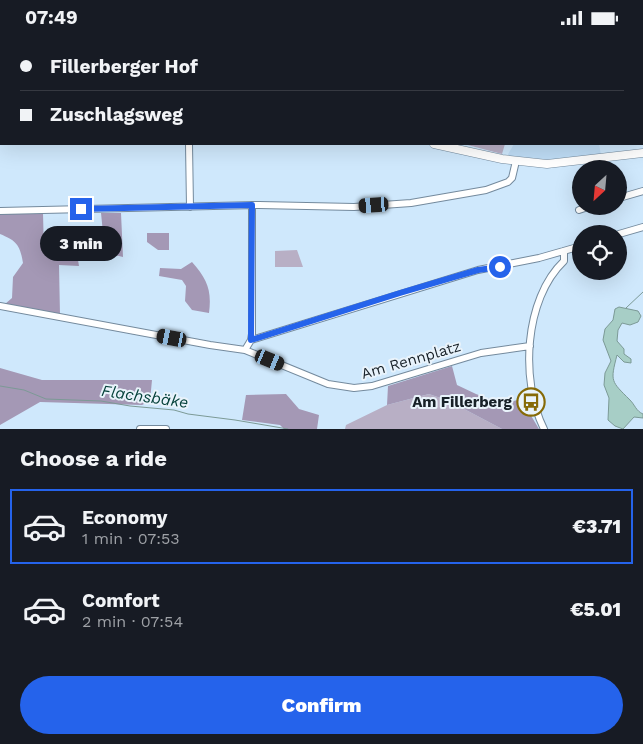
<!DOCTYPE html>
<meta charset="utf-8">
<style>
:root{--surface:#171b24;--page:#20242c;--text:#f1f3f6;--muted:#9ea1a6;--line:#363941;--accent:#2563eb}
body{margin:0;font-family:"Work Sans",sans-serif;background:var(--page);color:var(--text);height:100vh;display:flex;flex-direction:column;font-size:19px;white-space:nowrap}
*{box-sizing:border-box;margin:0}
p{font-size:16px;color:var(--muted)}
.icon{flex:none;width:28px;height:28px;fill:none;stroke:currentColor;stroke-width:2;stroke-linecap:round;stroke-linejoin:round}
.map{position:relative;height:394px;overflow:hidden}
.drawer{display:flex;flex-direction:column;background:var(--surface);flex:1}
.drawer>*{flex:none}
.hud{position:absolute;left:0px;top:0px;width:644px;height:110px;box-shadow:0 5px 20px #0002;display:grid;align-content:center;height:110px;padding:0 20px;background:var(--surface)}
.needle{width:32px;rotate:206deg}
.fabs{position:absolute;left:572px;top:125px;display:grid;gap:10px}
.fabs a{display:grid;place-items:center;width:55px;height:55px;border-radius:50%;background:var(--surface);box-shadow:0 5px 20px #0002;font-size:25px}
.end{position:absolute;width:22px;height:22px;margin:-11px;border:6px solid #2563eb;background:#fff;box-shadow:0 0 0 2px #fff}
.from{border-radius:50%}
.bubble{position:absolute;height:35px;border-radius:18px;background:var(--surface);box-shadow:0 5px 20px #0002;font-size:16px;font-weight:800;line-height:35px;text-align:center}
.car{position:absolute;width:15px;height:30px;margin:-15px -8px;border-radius:6px;box-shadow:0 0 4px 1px #0007;background:linear-gradient(#222 24%,#8ab4d8 0 40%,#222 0 76%,#8ab4d8 0 86%,#222 0)}
.hud b{display:flex;align-items:center;gap:18px;height:48px;font-size:19px}
.hud b+b{border-top:1px solid var(--line)}
.hud i{width:12px;height:12px;background:var(--text)}
ul{padding:0;list-style:none}
li{display:flex;align-items:center;gap:15px;height:75px;margin:0 10px 8px;padding:0 10px;border:2px solid transparent;border-radius:0px}
li div{flex:1}
li b{display:block;font-size:19px}
li em{font-style:normal;font-weight:800}
li.on{border-color:var(--accent)}
li>.icon{width:45px;height:45px;stroke-width:1.5}
h2{padding:0 20px;font-size:22px;line-height:60px}
.button{display:flex;gap:10px;margin-top:auto;padding:10px 20px}
.button a{flex:1;height:58px;border-radius:30px;background:var(--accent);color:#fff;font-size:20px;font-weight:800;line-height:58px;text-align:center}
.status{display:flex;justify-content:space-between;align-items:center;height:35px;padding:0 25px;background:var(--surface);direction:ltr}
.status svg{height:14px;fill:currentColor}
.map>svg:first-child{display:block}
.built{fill:#bedcf5}
.green{fill:#b8afc5}
.forest{fill:#a498b5}
.water{fill:#a7cec6;stroke:#7c9a96}
.lines{fill:none;stroke-linecap:round;stroke-linejoin:round}
.stream{stroke:#7c9a96;stroke-width:1}
.minor-casing{stroke:#748a9d;stroke-width:8}
.major-casing{stroke:#748a9d;stroke-width:9}
.minor{stroke:#fff;stroke-width:6}
.major{stroke:#fff;stroke-width:8}
.route{stroke:#2563eb;stroke-width:6}
.labels{text-anchor:middle;stroke-width:4;stroke-linejoin:round;paint-order:stroke}
.street-label{font-size:15px;fill:#172027;stroke:#e9f3fb}
.poi-label{font-size:15px;font-weight:bold;fill:#172027;stroke:#e9f3fb;text-anchor:end}
.water-label{font-size:16px;font-style:italic;fill:#06423b;stroke:#e9f3fb}
</style>
<div class="status"><b>07:49</b><svg viewBox="0 0 49 12"><path d="M0 12V9h3v3zM5 12V6h3v6zM10 12V3h3v9zM15 12V0h3v12zM26 1h20v11H26zM47 4h2v5h-2z"/></svg></div>
<div class="map">
<svg width="643" height="394" viewBox="0 0 643 394">
<rect width="100%" height="100%" fill="#cfe8fc"/>
<path class="built" d="M514,109H599L601,120L554,125L507,121Z"/>
<path class="green" d="M292,0H378L291,1Z
M389,0H525L389,1Z
M528,0H643V36L642,1H528Z
M464,109H505L502,119Z
M297,215L303,232H275V216Z
M429,359L449,366L502,394H345L346,390L387,370Z"/>
<path class="forest" d="M0,178H43L44,218L78,225L79,231L59,230L60,280L5,269L12,263L13,242L23,228C20,210 17,206 0,199Z
M101,178H121L123,222L111,219V203L103,198Z
M147,198H169V215H158L147,207Z
M192,227C207,244 212,255 209,278L192,275L185,266L186,251L182,245L159,241L160,233L181,234Z
M452,331L457,350L476,359L503,369L521,364L539,394H502L449,366L429,359L387,370L388,351Z
M0,333L42,345H152L150,366L142,370L40,367L0,390Z
M286,359L299,374L319,380L317,394H284L280,390L242,385L246,360Z"/>
<path class="water" d="M619,272L638,276L641,281L638,287L630,290L622,288L618,295L617,306L624,314V319L631,324V328L624,327L617,320C610,347 611,346 630,365C635,370 636,376 643,379V383L634,382L623,394L615,391L608,385L609,363L604,350L605,338L611,326L603,305L605,294L613,285L615,274Z"/>
<g class="lines">
<path class="stream" d="M238,1L239,0
M380,1L381,0
M387,1V0
M471,1V0
M626,273L643,257
M0,351L24,355L46,364L101,366L130,371L174,375L188,379L235,385L288,394"/>
<g class="minor-casing">
<path id="minor" d="M88,0L91,1
M0,81H1
M189,109L190,172
M619,163L643,156
M579,175L591,171
M0,176L259,170L354,172L411,168L486,155L508,147L512,143L516,126
M619,199L643,192
M0,271L210,310L245,315L328,349L354,353L372,351L481,318L530,311
M251,305L478,235L539,223L581,211
M245,315L251,305L252,299V170
M140,394H166
M544,394C520,346 524,264 564,226V216"/>
</g>
<g class="major-casing">
<path id="major" d="M169,0L170,1
M434,109L502,124L547,129L643,118"/>
</g>
<use href="#minor" class="minor"/>
<use href="#major" class="major"/>
</g>
<g class="lines">
<path class="route" d="M81,174L252,170L251,305L400,258L478,235L500,232"/>
</g>
<defs>
<g id="bus-ring" transform="scale(1.4375)"><circle r="9.5" fill="#e9f3fb" stroke="#866a07" stroke-width="1.5"/><path d="M-5-6H5V4H4V6H2V4H-2V6H-4V4H-5ZM-3.5-4V0h7V-4ZM-3.5 1.2v1.5H-2V1.2ZM2 1.2v1.5H3.5V1.2Z" fill="#866a07"/></g>
</defs>
<g fill-rule="evenodd">
<use href="#bus-ring" x="531" y="367"/>
</g>
<g class="labels">
<g class="street-label">
<text transform="translate(411 325) rotate(-16)" y="5">Am Rennplatz</text>
</g>
<g class="poi-label">
<text x="512" y="372">Am Fillerberg</text>
</g>
<g class="water-label">
<text transform="translate(145 361) rotate(8)" y="6">Flachsbäke</text>
</g>
</g>
</svg>
<div class="fabs">
<a><svg class="needle" viewBox="-14 -14 28 28"><path d="M0-13l5 13h-10z" fill="#e53935"/><path d="M0 13l5-13h-10z" fill="#9ea1a6"/></svg></a>
<a><svg class="icon" aria-label="locate" viewBox="0 0 24 24"><circle cx="12" cy="12" r="6"/><path d="M12 2v4M12 18v4M2 12h4M18 12h4"/></svg></a>
</div>
<i class="end from" style="left:500px;top:232px"></i>
<i class="end" style="left:81px;top:174px"></i>
<div class="bubble" style="left:40px;top:191px;width:82px">3 min</div>
<i class="car" style="left:374px;top:170px;rotate:266deg"></i>
<i class="car" style="left:172px;top:303px;rotate:281deg"></i>
<i class="car" style="left:270px;top:325px;rotate:112deg"></i>
<div class="hud">
<b><i class="from"></i>Fillerberger Hof</b>
<b><i></i>Zuschlagsweg</b>
</div>
</div>
<section class="drawer">
<h2>Choose a ride</h2>
<ul>
<li class="on"><svg class="icon" aria-label="car" viewBox="0 0 24 24"><path d="M5 17H2v-5l4-1 3-4h7l3 4 3 1v5h-3M9 17h6M6 11h13"/><circle cx="7" cy="17" r="2"/><circle cx="17" cy="17" r="2"/></svg><div><b>Economy</b><p>1 min · 07:53</p></div><em>€3.71</em></li>
<li><svg class="icon" aria-label="car" viewBox="0 0 24 24"><path d="M5 17H2v-5l4-1 3-4h7l3 4 3 1v5h-3M9 17h6M6 11h13"/><circle cx="7" cy="17" r="2"/><circle cx="17" cy="17" r="2"/></svg><div><b>Comfort</b><p>2 min · 07:54</p></div><em>€5.01</em></li>
</ul>
<div class="button"><a>Confirm</a></div>
</section>
